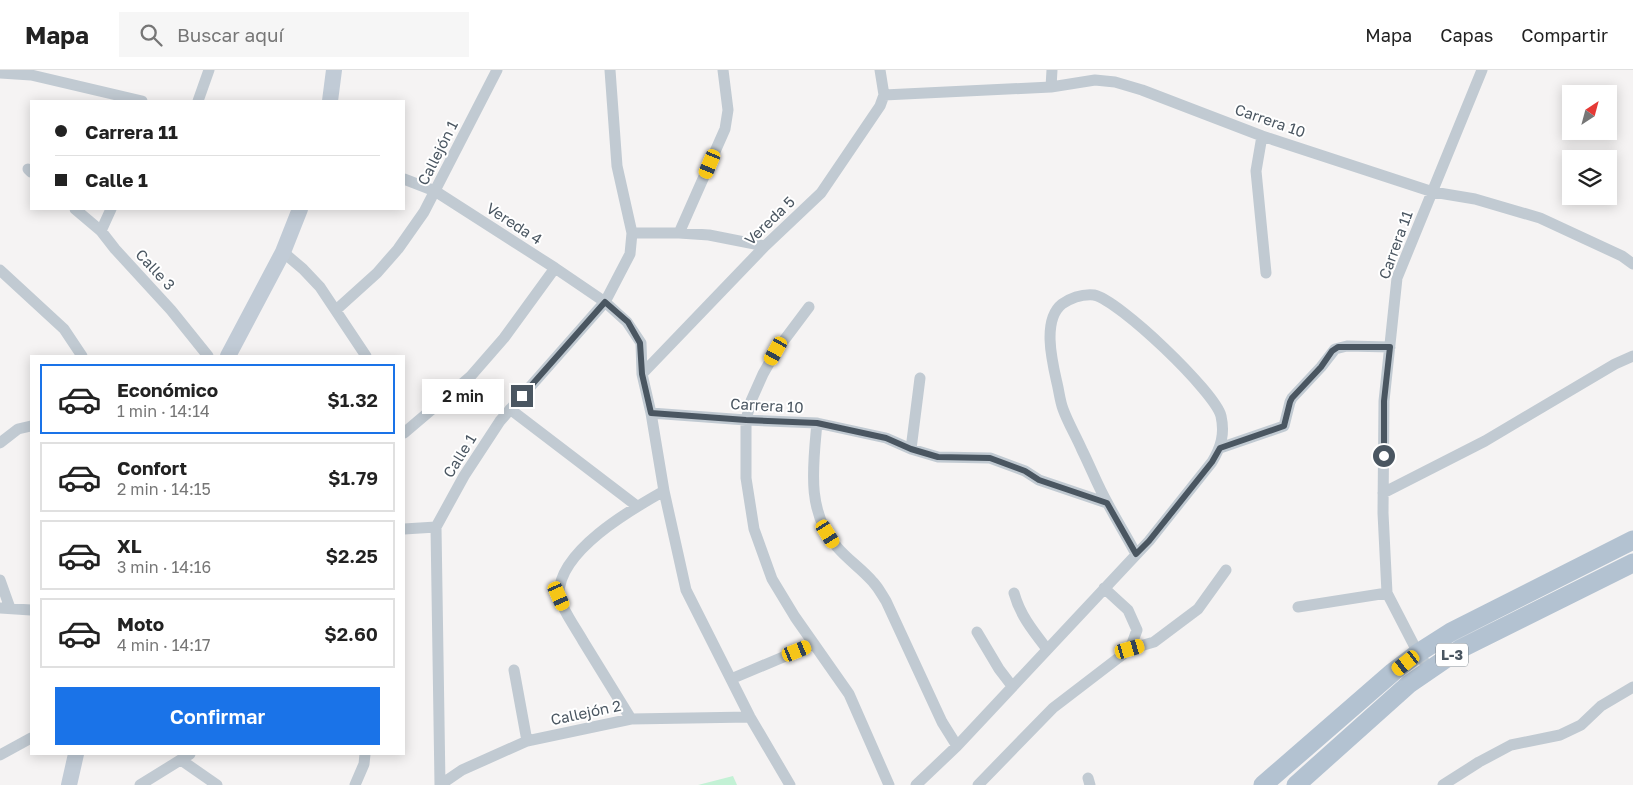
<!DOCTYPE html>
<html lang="es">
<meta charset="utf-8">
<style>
:root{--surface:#fff;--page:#f6f6f6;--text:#222;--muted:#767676;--line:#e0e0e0;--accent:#1a73e8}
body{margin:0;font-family:"Golos Text",sans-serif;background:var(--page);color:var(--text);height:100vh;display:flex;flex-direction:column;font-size:19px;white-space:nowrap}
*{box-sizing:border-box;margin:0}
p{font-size:16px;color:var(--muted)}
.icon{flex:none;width:28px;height:28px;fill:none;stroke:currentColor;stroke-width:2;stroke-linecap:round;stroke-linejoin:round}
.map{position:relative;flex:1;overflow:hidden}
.sheet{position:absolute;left:30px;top:285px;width:375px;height:400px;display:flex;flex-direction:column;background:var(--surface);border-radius:0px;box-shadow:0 2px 12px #0003}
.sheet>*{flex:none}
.top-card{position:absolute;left:30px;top:30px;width:375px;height:110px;border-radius:0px;box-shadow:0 2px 12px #0003;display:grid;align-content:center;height:110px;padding:0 25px;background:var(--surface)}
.needle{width:32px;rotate:36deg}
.tools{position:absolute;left:1562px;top:15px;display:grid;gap:10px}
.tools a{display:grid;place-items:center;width:55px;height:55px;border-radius:0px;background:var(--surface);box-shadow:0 2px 12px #0003;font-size:25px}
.end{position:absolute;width:22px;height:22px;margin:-11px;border:6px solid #4a5661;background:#fff;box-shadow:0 0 0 2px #fff}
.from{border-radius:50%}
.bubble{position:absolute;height:35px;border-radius:0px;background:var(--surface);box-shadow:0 2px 12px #0003;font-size:16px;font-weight:600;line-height:35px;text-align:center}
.car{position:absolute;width:15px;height:30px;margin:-15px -8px;border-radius:6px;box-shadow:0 0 4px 1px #0007;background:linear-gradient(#f5c518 24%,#345 0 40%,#f5c518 0 76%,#345 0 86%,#f5c518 0)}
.top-card b{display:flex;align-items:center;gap:18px;height:48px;font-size:19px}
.top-card b+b{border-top:1px solid var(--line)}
.top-card i{width:12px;height:12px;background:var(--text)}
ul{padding:9px 0 0;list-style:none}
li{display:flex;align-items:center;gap:15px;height:70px;margin:0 10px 8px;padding:0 15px;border:2px solid var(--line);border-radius:0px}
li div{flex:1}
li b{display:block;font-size:19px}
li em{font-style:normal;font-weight:600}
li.current{border-color:var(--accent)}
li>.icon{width:45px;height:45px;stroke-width:1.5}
.cta{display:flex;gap:10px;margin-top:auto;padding:10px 25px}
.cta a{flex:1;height:58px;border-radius:0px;background:var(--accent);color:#fff;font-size:20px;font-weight:600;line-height:58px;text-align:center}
header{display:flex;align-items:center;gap:30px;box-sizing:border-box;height:70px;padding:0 25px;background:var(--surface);border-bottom:1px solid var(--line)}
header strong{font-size:24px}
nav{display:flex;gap:28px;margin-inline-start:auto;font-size:18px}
.search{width:350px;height:45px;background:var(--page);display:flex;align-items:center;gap:12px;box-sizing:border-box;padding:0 18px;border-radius:0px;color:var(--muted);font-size:19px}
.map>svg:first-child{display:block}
.park{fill:#c3f1d5}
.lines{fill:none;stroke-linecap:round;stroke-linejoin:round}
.minor{stroke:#c1cad2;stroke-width:11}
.secondary{stroke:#c1cbd6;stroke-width:16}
.primary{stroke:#b3c2d1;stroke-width:19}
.route{stroke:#4a5661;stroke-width:6}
.labels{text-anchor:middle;stroke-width:4;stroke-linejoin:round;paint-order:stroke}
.shield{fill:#fff;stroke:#808990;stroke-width:1}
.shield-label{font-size:14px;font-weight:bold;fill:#4a5661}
.street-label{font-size:15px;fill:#4a5661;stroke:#fff}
</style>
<header>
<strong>Mapa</strong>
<div class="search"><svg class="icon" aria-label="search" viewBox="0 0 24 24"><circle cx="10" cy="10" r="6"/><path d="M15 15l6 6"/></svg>Buscar aquí</div>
<nav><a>Mapa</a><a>Capas</a><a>Compartir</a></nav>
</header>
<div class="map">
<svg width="1633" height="715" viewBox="0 0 1633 715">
<rect width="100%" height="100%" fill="#f5f3f3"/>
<path class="park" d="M733,706L737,715H698Z"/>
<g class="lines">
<path class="minor" d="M0,3L31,5L142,31
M1051,17L1052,0
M884,25L1051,17L1095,10L1115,12L1142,20L1262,66L1433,122L1475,129L1540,148L1622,186L1633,194
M198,31L209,0
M1262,66L1256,101L1266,203
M28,99L31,102
M404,109L435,121L555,198L605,232L627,252L641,273L642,304L651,343L664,421L686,520L750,647L790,715
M75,139L101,161L115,179L171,240L208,286
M101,161L111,139
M632,163H679L709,165L765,176
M679,163L725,59L728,40L723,0
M283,182L303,199L320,217L366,286
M0,200L64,259L82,286
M809,237L776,281L763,304L751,331L746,350V408L754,459L772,509L795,547L849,624L889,715
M336,240L377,203L398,179L424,142L497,0
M642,304L765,176L821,123L880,36L884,25L880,0
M510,339L637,436
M651,343L746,350L817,353L886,368L911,379L938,387L990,388L1025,401L1039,410L1107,433
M817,353C813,396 806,442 837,477C848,490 862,499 873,512C878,517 882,525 886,531L942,652L957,676
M404,363L470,307L504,268L555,198
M0,373L18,359L31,356
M1220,378L1284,356L1290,332L1292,328L1321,297L1335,279L1347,276L1390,277
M911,379L920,308
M1383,423L1485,371L1615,294L1633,286
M404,459L436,457
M0,510L10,538
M1014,523C1020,545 1033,561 1047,579
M1298,537L1387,523
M0,538L31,540
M977,562L999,599L1012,616
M1130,579L1154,572L1198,539L1226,500
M514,600L527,671
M1430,600L1418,583L1387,523L1383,443L1384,331L1397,208L1482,0
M731,609L814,574
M631,649C615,623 599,597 583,571C577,560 559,535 559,524C559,481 630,440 664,421
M0,685L31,668
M181,690L217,715
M1088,708L1090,715
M140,715L190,684
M355,715L364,694L365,684
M440,715L436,457L464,406L500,351L605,232L630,184L632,163L617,96L610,0
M440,715L462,700L527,671L631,649L750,647
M916,715L957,676L1149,471L1212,392C1221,377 1225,364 1221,346C1215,322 1119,230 1094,225C1083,224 1071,228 1062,234C1042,250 1052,291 1057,313C1059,321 1060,331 1063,339C1068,353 1076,366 1082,380C1091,398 1098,417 1108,434C1117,451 1127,467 1136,484
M978,715L1053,638L1130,579L1137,560L1128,540L1104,518
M1443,715L1479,692L1511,675L1560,665L1581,655L1601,636L1633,617"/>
<path class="secondary" d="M330,31L334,0
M228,286L283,182L300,139
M69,715L76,684"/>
<path class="primary" d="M1263,715L1393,602L1418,583L1451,562L1633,470
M1296,715L1409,614L1460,579L1633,493"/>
</g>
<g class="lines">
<path class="route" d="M522,326L605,232L628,252L640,273L642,304L651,343L746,350L817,353L886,368L911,379L938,387L990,388L1025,401L1039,410L1107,433L1136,484L1149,471L1212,392L1220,378L1284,356L1290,332L1292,328L1321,297L1332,281L1338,277H1390L1384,331V386"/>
</g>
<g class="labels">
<rect class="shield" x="1436" y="573.5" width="32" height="23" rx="4"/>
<g class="shield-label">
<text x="1452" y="590">L-3</text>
</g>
<g class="street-label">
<text transform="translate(1270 51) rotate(19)" y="5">Carrera 10</text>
<text transform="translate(438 83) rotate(-63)" y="5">Callejón 1</text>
<text transform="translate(770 151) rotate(-44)" y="5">Vereda 5</text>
<text transform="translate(514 154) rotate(33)" y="5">Vereda 4</text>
<text transform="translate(1396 175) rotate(-70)" y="5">Carrera 11</text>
<text transform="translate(155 200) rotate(47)" y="5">Calle 3</text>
<text transform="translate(767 336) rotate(3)" y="5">Carrera 10</text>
<text transform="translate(460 386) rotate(-58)" y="5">Calle 1</text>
<text transform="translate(586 643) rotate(-12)" y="5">Callejón 2</text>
</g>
</g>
</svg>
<div class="tools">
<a><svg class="needle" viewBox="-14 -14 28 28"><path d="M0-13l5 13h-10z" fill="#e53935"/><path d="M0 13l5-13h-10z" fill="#767676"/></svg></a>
<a><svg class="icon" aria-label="layers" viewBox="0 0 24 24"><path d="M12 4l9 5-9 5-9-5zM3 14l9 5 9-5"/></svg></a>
</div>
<i class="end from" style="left:1384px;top:386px"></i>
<i class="end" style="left:522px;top:326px"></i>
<div class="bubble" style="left:422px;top:309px;width:82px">2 min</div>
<i class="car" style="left:710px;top:94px;rotate:203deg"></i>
<i class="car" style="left:776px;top:281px;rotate:209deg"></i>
<i class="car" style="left:828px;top:464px;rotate:148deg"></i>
<i class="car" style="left:559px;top:526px;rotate:156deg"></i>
<i class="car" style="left:1130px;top:579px;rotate:74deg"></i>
<i class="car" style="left:797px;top:581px;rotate:68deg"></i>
<i class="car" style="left:1406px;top:593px;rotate:232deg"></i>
<div class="top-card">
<b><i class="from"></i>Carrera 11</b>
<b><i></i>Calle 1</b>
</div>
<section class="sheet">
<ul>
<li class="current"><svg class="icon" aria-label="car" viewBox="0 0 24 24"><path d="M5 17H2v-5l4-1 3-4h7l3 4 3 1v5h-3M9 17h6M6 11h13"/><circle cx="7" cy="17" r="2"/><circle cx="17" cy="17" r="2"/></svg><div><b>Económico</b><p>1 min · 14:14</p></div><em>$1.32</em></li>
<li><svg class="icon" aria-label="car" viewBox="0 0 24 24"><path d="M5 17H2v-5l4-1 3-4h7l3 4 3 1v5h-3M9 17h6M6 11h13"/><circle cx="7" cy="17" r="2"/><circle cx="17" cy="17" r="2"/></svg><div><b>Confort</b><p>2 min · 14:15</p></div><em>$1.79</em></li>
<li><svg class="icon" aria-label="car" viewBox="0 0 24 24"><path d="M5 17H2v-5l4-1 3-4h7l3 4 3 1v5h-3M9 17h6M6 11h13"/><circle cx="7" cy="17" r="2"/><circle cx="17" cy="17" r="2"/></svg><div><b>XL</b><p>3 min · 14:16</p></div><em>$2.25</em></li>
<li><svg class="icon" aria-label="car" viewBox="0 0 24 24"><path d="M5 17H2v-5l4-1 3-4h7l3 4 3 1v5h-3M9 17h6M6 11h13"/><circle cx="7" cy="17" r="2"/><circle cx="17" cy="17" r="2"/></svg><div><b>Moto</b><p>4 min · 14:17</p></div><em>$2.60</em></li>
</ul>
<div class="cta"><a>Confirmar</a></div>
</section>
</div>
